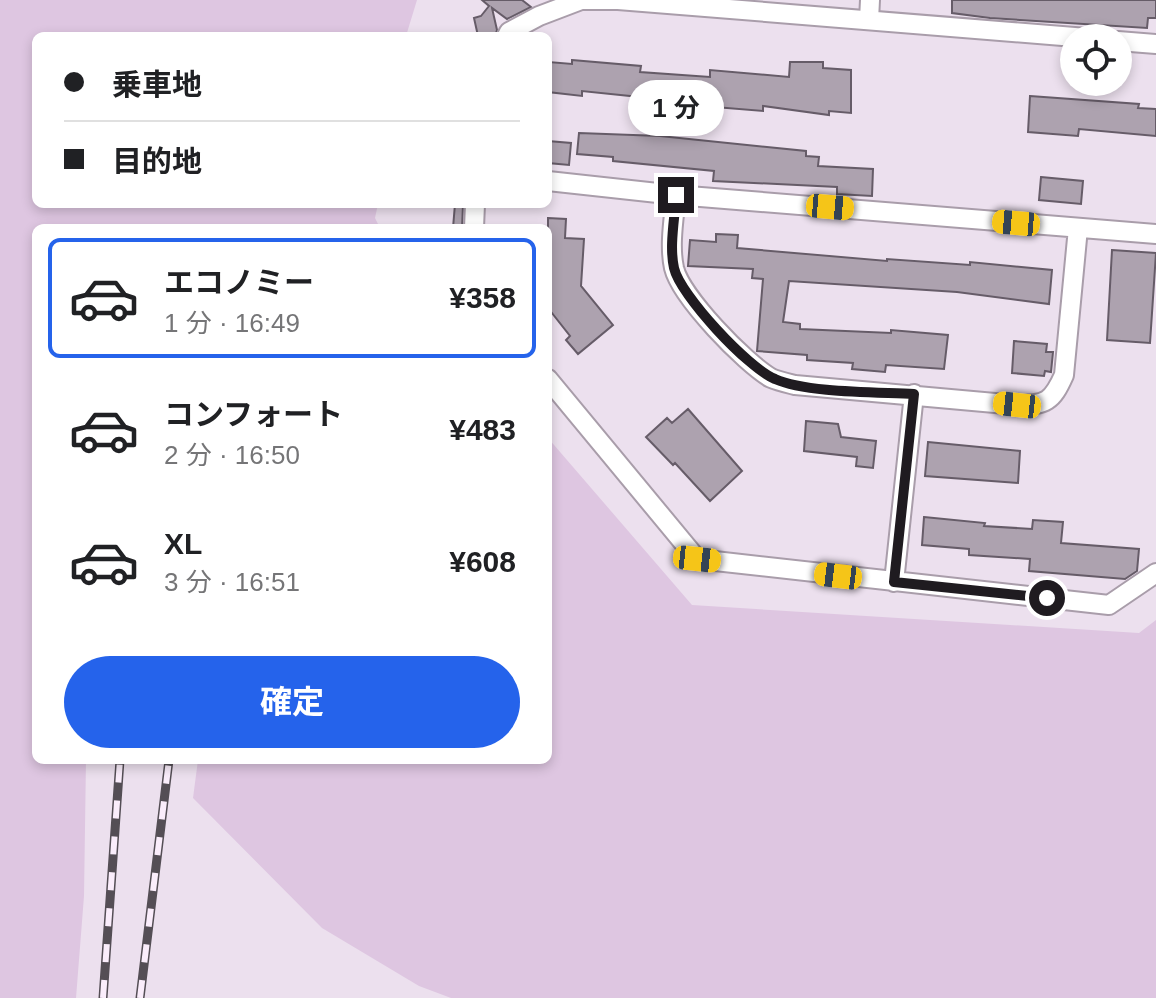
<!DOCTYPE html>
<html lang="ja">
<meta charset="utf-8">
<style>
:root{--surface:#fff;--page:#f6f6f6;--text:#202124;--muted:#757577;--line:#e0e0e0;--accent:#2563eb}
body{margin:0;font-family:Helvetica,"Noto Sans JP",sans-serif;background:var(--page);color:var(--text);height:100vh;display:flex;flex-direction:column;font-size:30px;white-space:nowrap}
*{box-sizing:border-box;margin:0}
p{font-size:26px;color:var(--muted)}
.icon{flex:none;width:44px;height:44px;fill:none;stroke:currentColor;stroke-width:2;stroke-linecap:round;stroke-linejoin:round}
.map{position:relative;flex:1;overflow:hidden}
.drawer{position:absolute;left:32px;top:224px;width:520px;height:540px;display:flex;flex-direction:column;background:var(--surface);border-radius:12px;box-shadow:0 4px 12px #0003}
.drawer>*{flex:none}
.guide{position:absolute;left:32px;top:32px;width:520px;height:176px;border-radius:12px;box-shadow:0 4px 12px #0003;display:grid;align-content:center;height:176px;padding:0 32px;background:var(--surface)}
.fabs{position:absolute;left:1060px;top:24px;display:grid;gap:16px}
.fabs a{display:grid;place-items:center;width:72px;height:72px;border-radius:50%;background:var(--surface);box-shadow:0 4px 12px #0003;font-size:40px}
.end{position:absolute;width:36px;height:36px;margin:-18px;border:10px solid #1f1b20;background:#fff;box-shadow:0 0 0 4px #fff}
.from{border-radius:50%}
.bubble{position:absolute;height:56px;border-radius:28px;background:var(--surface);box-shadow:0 4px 12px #0003;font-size:26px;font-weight:700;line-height:56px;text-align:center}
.car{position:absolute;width:24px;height:48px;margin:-24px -12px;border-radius:10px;box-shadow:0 0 6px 2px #0007;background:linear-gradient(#f5c518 24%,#345 0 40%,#f5c518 0 76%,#345 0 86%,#f5c518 0)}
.guide b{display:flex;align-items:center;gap:28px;height:76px;font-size:30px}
.guide b+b{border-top:2px solid var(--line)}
.guide i{width:20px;height:20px;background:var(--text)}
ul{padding:14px 0 0;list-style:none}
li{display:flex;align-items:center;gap:24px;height:120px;margin:0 16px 12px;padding:0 16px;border:4px solid transparent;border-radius:12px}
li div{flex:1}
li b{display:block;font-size:30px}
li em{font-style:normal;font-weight:700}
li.active{border-color:var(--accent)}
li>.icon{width:72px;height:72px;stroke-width:1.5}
.primary-button{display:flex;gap:16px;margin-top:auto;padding:16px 32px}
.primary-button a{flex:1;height:92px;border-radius:48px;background:var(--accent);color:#fff;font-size:32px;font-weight:700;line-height:92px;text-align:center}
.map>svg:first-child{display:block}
.green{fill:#dec6e1}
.building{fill:#ada2af;stroke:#665c68;stroke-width:2}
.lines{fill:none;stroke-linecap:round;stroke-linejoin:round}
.minor-casing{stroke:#a99daa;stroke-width:22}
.minor{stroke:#fff;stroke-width:18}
.rail-casing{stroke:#544e55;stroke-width:9}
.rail{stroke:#faedfb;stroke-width:6;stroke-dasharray:18;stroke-linecap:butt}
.route{stroke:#1f1b20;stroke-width:10}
</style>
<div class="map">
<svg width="1156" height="998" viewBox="0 0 1156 998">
<rect width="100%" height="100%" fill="#ece0ee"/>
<path class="green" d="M0,0H417L406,36H36V204H378L375,218L380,228H36V760H86L84,896L76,998H0Z
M548,438L692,605L1139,633L1156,620V998H451L419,986L322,928L193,798L198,760H548Z"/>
<path class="building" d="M482,0H522L531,7L507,19L492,8L497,30L495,36H478L474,18L481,16L489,6Z
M952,0H1156V18H1148L1147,28L990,18L952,13Z
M572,60L641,66L640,72L710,77V70L789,77L790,62H823V68L851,70V113L829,111V115L763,106V111L666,103V101L649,100V98L582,91V96L548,92L549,62L572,64Z
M1030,96L1139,104L1138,108L1156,109V136L1079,129L1078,136L1028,132Z
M579,133L660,136L806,151V156L819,157L818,166L873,169L872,196L837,194V187L713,181L714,171L613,161V157L577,154Z
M548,141L571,143L569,165L548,163Z
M1041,177L1083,181L1081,204L1039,200Z
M455,204H463L462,228H453Z
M548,218L566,219L565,238L584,239L581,286L613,325L578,354L566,340L570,336L548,308Z
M716,234L738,235L737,248L887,261V259L970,265V262L1052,270L1049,304L957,292L789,281L783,322L800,324V329L891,333V330L948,335L944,369L886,365L885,372L852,369L853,363L807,360V355L757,351L763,279L752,278L753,269L688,266L690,240L716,242Z
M1112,250L1156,253L1150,343L1107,340Z
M1014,341L1047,344L1046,352H1053L1051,372L1045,371L1044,376L1012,373Z
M688,409L742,471L710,501L675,463L673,465L646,437L667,418L672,423Z
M806,421L838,424L841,437L876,441L873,468L856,466L857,457L804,451Z
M928,442L1020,451L1018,483L925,476Z
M924,517L985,523L984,526L1032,529L1033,520L1063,522L1061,543L1139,549L1137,571L1125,579L1029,571L1030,559L969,555V549L922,545Z"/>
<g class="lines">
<g class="minor-casing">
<path id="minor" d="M584,0H618L1087,38
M869,20L870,0
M507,36L509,32L539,16L581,0
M1118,41L1156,44
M548,181L676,195L1156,234
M676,195C674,218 669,245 674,268C681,297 745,363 771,378C778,381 787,383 795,385L1017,405C1046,405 1052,402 1064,375L1078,228
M474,228L475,204
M548,379L697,559L1109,605L1156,573
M894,582L914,394"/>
</g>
<use href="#minor" class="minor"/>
<g class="rail-casing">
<path id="rail" d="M103,998L120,760
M140,998L169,760"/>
</g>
<use href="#rail" class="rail"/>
</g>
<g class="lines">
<path class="route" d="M676,195C675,218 669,245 674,268C680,295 748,368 775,379C806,393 877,392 914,394L894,582L1047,598"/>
</g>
</svg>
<div class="fabs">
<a><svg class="icon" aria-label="locate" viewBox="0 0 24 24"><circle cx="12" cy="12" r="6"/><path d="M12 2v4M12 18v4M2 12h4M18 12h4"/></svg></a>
</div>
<i class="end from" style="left:1047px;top:598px"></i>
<i class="end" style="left:676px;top:195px"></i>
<div class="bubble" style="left:628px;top:80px;width:96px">1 分</div>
<i class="car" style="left:830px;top:207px;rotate:95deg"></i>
<i class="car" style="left:1016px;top:223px;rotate:275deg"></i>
<i class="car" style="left:1017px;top:405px;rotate:276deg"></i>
<i class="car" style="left:697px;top:559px;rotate:96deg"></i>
<i class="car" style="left:838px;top:576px;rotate:277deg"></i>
<div class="guide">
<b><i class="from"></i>乗車地</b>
<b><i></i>目的地</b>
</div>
<section class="drawer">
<ul>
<li class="active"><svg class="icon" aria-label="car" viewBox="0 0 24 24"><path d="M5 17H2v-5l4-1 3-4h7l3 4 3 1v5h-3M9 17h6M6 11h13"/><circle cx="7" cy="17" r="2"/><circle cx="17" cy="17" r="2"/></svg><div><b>エコノミー</b><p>1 分 · 16:49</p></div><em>¥358</em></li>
<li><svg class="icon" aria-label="car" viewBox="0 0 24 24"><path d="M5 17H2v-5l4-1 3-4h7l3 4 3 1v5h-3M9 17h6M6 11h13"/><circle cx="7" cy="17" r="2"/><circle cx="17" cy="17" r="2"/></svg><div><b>コンフォート</b><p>2 分 · 16:50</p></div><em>¥483</em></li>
<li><svg class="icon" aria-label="car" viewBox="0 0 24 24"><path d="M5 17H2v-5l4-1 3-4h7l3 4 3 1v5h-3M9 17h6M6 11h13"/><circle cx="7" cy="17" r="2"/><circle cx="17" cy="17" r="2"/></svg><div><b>XL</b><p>3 分 · 16:51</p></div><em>¥608</em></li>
</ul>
<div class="primary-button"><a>確定</a></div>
</section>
</div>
